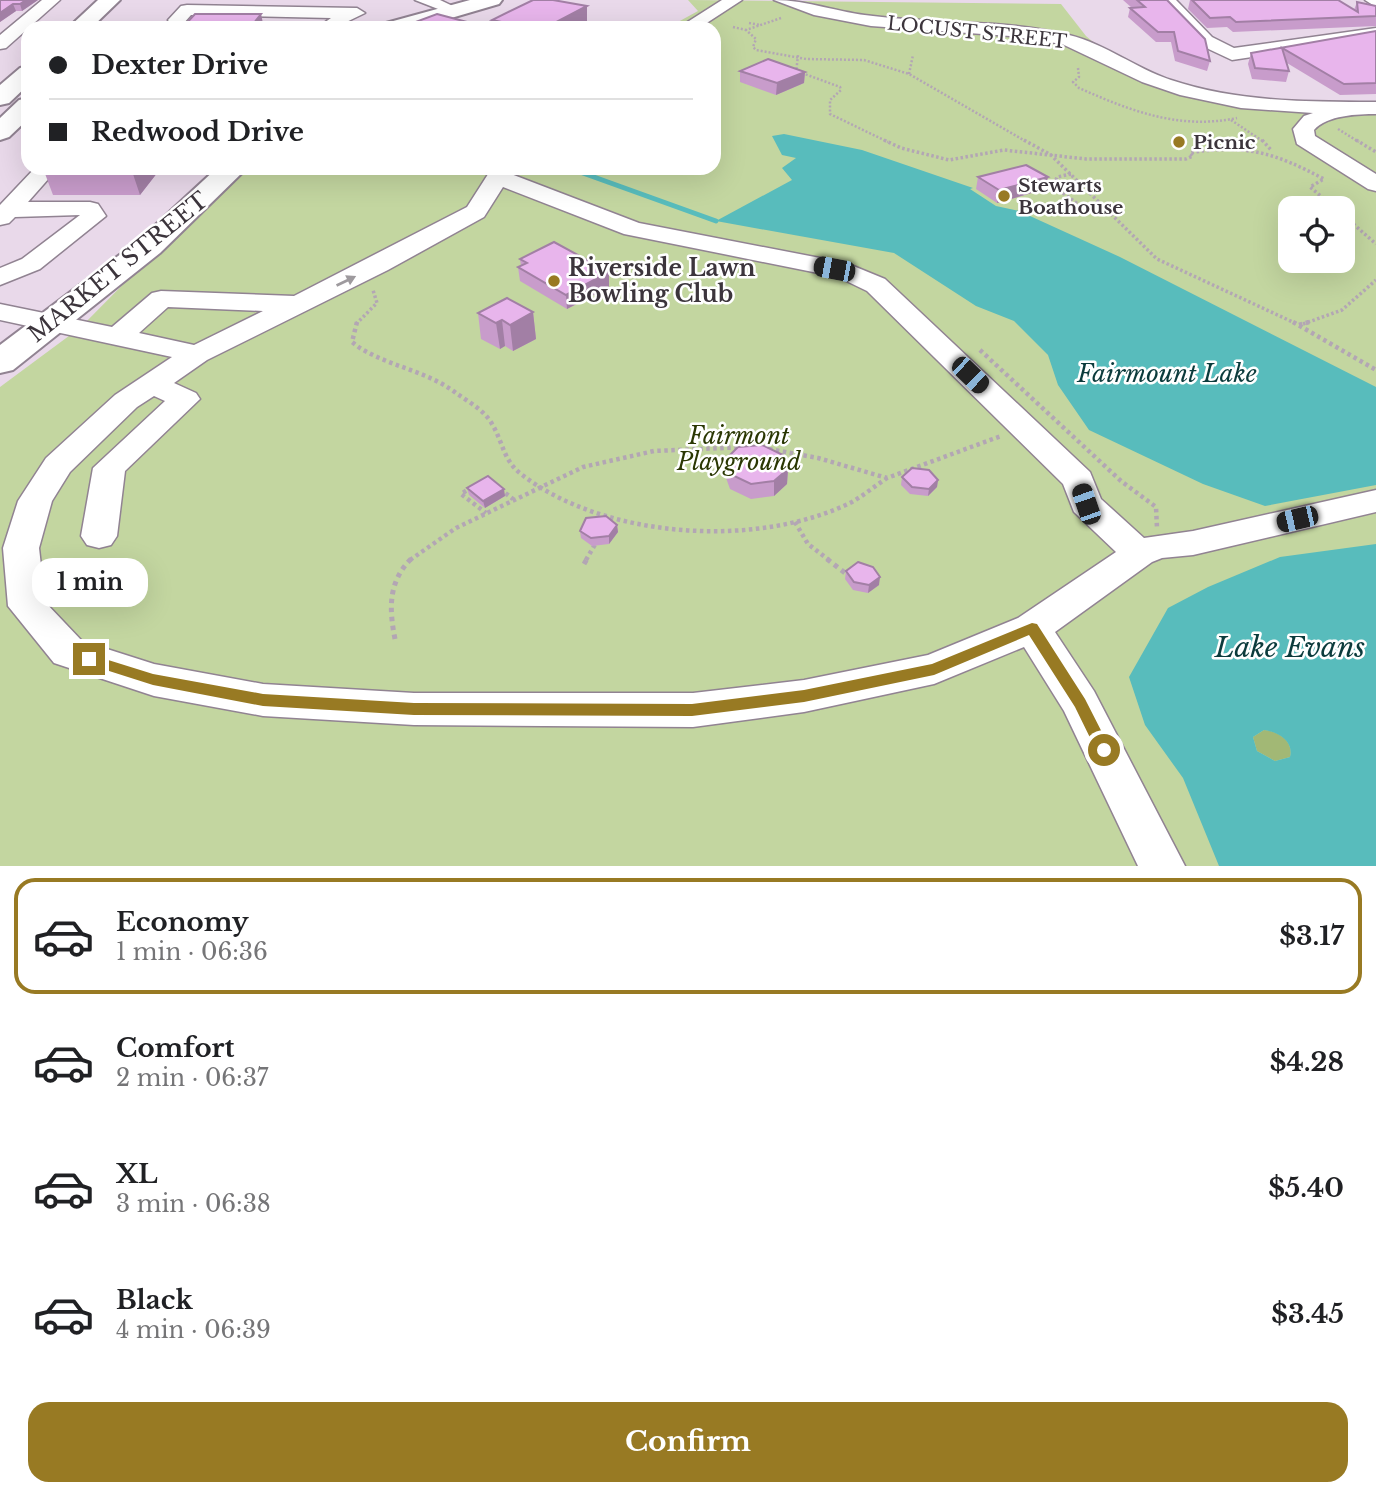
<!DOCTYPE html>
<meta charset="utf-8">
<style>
:root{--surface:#fff;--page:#f6f6f6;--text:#202124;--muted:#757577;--line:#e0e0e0;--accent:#987a23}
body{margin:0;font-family:"Libre Baskerville",serif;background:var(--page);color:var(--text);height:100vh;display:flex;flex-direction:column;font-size:26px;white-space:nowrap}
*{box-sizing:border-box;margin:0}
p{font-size:23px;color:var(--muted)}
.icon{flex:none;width:38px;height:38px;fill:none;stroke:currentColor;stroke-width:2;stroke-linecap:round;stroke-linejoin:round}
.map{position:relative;height:866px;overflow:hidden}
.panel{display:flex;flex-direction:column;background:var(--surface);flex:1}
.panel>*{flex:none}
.guide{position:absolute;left:21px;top:21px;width:700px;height:154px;border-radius:21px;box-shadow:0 7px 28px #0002;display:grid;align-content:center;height:154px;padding:0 28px;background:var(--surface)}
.buttons{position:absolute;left:1278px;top:196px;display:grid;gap:14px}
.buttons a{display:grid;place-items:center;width:77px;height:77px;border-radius:14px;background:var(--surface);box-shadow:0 7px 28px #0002;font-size:35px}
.end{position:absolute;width:32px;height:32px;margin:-16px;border:9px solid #987a23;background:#fff;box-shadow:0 0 0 4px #fff}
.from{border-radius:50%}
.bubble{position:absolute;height:49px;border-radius:21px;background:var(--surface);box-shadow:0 7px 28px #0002;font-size:23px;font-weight:700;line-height:49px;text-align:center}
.car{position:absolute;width:21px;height:42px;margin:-21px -10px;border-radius:9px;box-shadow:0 0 5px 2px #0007;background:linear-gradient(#222 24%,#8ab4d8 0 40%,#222 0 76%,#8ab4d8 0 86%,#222 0)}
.guide b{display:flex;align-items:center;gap:24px;height:66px;font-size:26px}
.guide b+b{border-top:2px solid var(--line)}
.guide i{width:18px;height:18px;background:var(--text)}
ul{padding:12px 0 0;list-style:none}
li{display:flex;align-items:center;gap:21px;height:116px;margin:0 14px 10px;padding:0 14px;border:4px solid transparent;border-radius:21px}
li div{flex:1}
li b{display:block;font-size:26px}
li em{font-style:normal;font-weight:700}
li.active{border-color:var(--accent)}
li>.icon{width:63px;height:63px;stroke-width:1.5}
.button{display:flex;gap:14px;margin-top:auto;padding:14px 28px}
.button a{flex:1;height:80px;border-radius:21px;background:var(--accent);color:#fff;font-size:28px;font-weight:700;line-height:80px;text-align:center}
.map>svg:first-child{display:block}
.green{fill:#c3d6a0;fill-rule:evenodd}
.forest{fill:#a2b875}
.water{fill:#58bcbc;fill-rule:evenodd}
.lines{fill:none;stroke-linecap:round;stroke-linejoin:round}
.stream{stroke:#58bcbc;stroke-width:5}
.minor-casing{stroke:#918392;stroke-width:3}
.major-casing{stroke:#918392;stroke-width:4}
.highway-casing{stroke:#918392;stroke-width:4}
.path-far3{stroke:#b3a6b4;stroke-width:2.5;stroke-dasharray:2 2;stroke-linecap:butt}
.path-far2{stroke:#b3a6b4;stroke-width:3.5;stroke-dasharray:2.5 2.5;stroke-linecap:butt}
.path-far1{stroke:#b3a6b4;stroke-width:4.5;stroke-dasharray:3.5 3.5;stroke-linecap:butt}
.path{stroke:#b3a6b4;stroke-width:5;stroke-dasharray:4.5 4.5;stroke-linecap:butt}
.minor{fill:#fff;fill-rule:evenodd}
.major{fill:#fff;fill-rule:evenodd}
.highway{fill:#fff;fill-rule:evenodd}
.wall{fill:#c89ccb}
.shaded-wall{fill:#a27fa5}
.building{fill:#e8b5ec;stroke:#a27fa5;stroke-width:2}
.oneway{fill:#9e9a9e}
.route{fill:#987a23}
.poi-dot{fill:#987a23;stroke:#fff;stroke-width:2.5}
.labels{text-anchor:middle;stroke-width:5;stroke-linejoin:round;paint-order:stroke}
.far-street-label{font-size:19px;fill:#3c353c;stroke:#fff}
.far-poi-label{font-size:19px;font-weight:bold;fill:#3c353c;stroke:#fff;text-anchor:start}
.street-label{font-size:23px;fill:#3c353c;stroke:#fff}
.poi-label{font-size:23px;font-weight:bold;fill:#3c353c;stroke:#fff;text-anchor:start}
.park-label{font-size:23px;font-style:italic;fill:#2a3703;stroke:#fff}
.water-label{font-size:24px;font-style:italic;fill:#0b3b3c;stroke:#fff}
.near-water-label{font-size:28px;font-style:italic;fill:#0b3b3c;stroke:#fff}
</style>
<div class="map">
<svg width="1376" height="866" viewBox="0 0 1376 866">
<rect width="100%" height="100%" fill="#e9d9ea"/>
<path class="green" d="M688,0L1061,4L1086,36L1106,53L1159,77L1231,100L1376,110V866H0V387L81,327L238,168H714V28H667L698,11ZM1290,208H1342V261H1290Z"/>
<path class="forest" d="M1264,730C1278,731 1294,741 1290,757L1275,761L1257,751L1253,737Z"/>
<path class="water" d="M784,134L862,150L973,188L970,189L996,206L1019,211L1120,257L1376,387V485L1265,506L1203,484L1089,430L1058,385L1048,355L1014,321L976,306L894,253L716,221L792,180L782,168L796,158L782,155L772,136Z
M1376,544V866H1219L1183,778L1145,725L1129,677L1168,608L1208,587L1280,557ZM1264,730C1278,732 1294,741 1290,757L1275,761L1257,751L1253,737Z"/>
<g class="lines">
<path class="stream" d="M569,168L716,221"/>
<g class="minor-casing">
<path id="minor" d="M42,0H60L6,48L0,49V35Z
M415,0H440L459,9L451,14Z
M722,0H742L699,28H678Z
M774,0C808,0 839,13 873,16C938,24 1005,19 1069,35C1106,44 1135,68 1171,80C1237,102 1307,102 1376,102V114C1358,114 1327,115 1314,130L1315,136L1376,174V191L1368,189L1297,144L1293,129L1304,116L1313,113L1241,108L1180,95L1142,82L1062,44L1010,36L871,26L814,15Z
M1159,0H1176L1212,37L1234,48L1376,28V38L1232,60L1200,45Z
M1365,0H1376V7Z
M187,5L357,8L365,13L334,28L324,23L331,18L191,15L183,24H171L168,20L181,6Z
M35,168H58L28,202H90L98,204L106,216L40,269L0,285V268L22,259L80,215L15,217L9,223L0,225V205Z
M492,168H514L511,174L639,223L846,263L885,279L1090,472L1101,499L1144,538L1193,531L1376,490V512L1193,555L1162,558L1152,562L1055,632L1094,691L1185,866H1138L1064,711L1024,647L934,684L804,712L693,727L414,725L263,716L154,696L54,663L8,606L3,548L18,501L46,458L115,395L172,357L0,320V304L112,327L152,293L161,291L294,296L467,207ZM503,187L624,234L838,277L867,291L1063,484L1074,512L1116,552L1018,618L928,655L804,680L693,693H414L263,684L154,664L82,641L45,602L39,548L52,501L70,472L137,407L154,396L165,401L93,468L81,536L87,545L99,548L111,545L117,536L125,471L200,399L196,393L174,383L207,360L388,270L484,217ZM168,307L263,311L194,345L139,333Z"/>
</g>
<g class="major-casing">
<path id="major" d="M470,0H502L499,4L417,28H383L386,23Z
M217,168H247L160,253L13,370L0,373V345L138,241Z"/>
</g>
<g class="highway-casing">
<path id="highway" d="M98,0H120L91,28H68Z
M28,66V85L9,103L0,105V85L20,68Z
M28,98V119L9,137L0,140V118L19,100Z"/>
</g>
<path class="path-far3" d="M781,18L746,30L756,39L753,47L756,50L806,59L864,60L909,74L1027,142
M749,23L760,25
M733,27L746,30
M1078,68L1079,77L1073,82L1079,88C1131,111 1179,130 1237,118
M796,73L798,55
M802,73L840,87L841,90L830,100V114L888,142
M909,74L913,55
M1231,120L1264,142
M1338,129L1359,142"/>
<path class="path-far2" d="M884,140L901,148L949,160L1004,150L1086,159H1186L1193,156L1190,153L1194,152C1249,145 1275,153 1324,179L1310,187L1335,208
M1024,140L1051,155L1157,259L1297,324
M1262,140L1272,151
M1356,140L1376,152
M1071,174L1057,177L1054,186L1079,205L1076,206
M1342,214L1376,244
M356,324L377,303L373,290
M1303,324L1342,310L1376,280"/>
<path class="path-far1" d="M357,322L352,342L360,348C391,367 427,371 456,393C469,402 485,411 492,424C503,442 503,460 521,474C604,539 758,549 852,502C864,495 875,486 887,478
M1293,322L1376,370
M1299,325L1309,322
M980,350L1121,481L1156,507L1157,528
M769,449L818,458L887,478L1001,436
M472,487L461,494L486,513
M500,489L513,499
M795,522L808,544L829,560
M410,560L456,528L583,467L654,451L747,447
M586,560L597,541"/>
<path class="path" d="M827,559L845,573
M584,564L587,559
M395,639C389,609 388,582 411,559"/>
<use href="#minor" class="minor"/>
<use href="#major" class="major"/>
<use href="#highway" class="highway"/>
</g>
<path class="wall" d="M0,0H38L22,11H16L0,22Z
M1123,0H1167L1210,61L1207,71L1175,61L1171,42H1156L1128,17L1130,8H1132Z
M1190,0H1338L1354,10L1357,2L1376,6V26L1233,32L1227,27L1207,28L1188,9Z
M587,6V21L575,28H492V20Z
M467,22L468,28H411L410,24Z
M1376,31V94L1340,95L1287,63L1289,71L1286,82L1252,79L1248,64L1251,53Z
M740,71L805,72L804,83L776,95L740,82Z
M161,168L140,195H53L44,171Z
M978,177H1048L1045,189L997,203L976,189Z
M520,259L609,272V287L567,309L520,281L518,267L521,266Z
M533,312L536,339L513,351L505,346L500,349L481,339L478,313Z
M725,460L788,469L787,484L774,496L751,499L730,489L725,475Z
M902,477L938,480L937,487L928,496L910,494L901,485Z
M467,488L505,496L485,508L469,495Z
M617,525L618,532L609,544L592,546L581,538L580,531Z
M846,571L879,585L868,593L853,590L845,579Z"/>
<path class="shaded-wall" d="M26,0H38L22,11L20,4Z
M13,4L16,11L0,22V13Z
M587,6V21L575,28H545Z
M261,14L264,28H250Z
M467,22L468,28H453Z
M805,72L804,83L776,95L777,83Z
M135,168H161L140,195L132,171Z
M1048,177L1045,189L997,203L999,190Z
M609,272V287L567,309L566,295Z
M533,312L536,339L513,351L510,325Z
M502,320L505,346L500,349L496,323Z
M788,469L787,484L774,496V481Z
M938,480L937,487L928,496L929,489Z
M504,489L505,496L485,508L483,501Z
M617,525L618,532L609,544V536Z
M880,577L879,585L868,593L869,585Z"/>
<path class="building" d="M0,0H26L20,4H13L0,13Z
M533,0H553L587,6L545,28H531L492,20Z
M1137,0H1167L1205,39L1210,61L1178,51L1174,32H1158L1130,8L1145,7Z
M1192,0H1338L1358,12L1357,2L1376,6V16L1236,22L1230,17L1210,18Z
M195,14H261L250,28H182Z
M437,14L467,22L453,28H425L410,24Z
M1376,31V83L1344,84L1282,48L1289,71L1255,68L1251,53Z
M768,59L805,72L777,83L740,71Z
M1026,165L1048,177L999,190L978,177Z
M47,168H135L132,171H44Z
M554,242L609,272L566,295L518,267L527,263L520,259Z
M507,298L533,312L510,325L502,320L496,323L478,313Z
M762,445L783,455L788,469L774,481L751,484L730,474L725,460L738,447Z
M912,468L929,470L938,480L929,489L912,487L902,477Z
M488,476L504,489L483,501L467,488Z
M606,516L617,525L609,536L591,538L580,531L586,518Z
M858,562L873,567L880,577L869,585L854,582L846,571Z"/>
<defs><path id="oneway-solid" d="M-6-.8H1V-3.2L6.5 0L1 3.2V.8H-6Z" transform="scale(1.75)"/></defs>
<use class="oneway" href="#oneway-solid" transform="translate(346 281) rotate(-26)"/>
<path class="route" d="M1032,623L1037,624L1085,699L1111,750L1109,754H1098L1075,707L1029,635L934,675L804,702L692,716L414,715L263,706L153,685L84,663L82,659L89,654L153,674L263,694L414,703L692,704L804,690L932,664Z"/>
<g class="poi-dot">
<circle cx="1179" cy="142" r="7"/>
<circle cx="1004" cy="196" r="7"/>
<circle cx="554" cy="281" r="7"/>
</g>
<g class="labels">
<g class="far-street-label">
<text transform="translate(977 32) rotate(6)" y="7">LOCUST STREET</text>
</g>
<g class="far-poi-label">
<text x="1193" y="149">Picnic</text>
<text x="1018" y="192">Stewarts<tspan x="1018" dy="22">Boathouse</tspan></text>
</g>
<g class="street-label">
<text transform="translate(118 267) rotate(-39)" y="8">MARKET STREET</text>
</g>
<g class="poi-label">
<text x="568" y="276">Riverside Lawn<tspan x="568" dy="26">Bowling Club</tspan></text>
</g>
<g class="park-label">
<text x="739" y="444">Fairmont<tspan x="739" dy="26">Playground</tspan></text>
</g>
<g class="water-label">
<text x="1167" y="382">Fairmount Lake</text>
</g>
<g class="near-water-label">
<text x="1290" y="657">Lake Evans</text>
</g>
</g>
</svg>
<div class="buttons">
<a><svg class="icon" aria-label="locate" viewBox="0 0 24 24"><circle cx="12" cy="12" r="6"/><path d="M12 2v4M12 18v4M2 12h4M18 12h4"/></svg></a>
</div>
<i class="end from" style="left:1104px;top:750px"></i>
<i class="end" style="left:89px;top:659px"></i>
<div class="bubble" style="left:32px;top:558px;width:116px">1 min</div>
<i class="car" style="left:834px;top:269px;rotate:281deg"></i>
<i class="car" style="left:970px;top:375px;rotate:134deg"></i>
<i class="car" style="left:1086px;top:504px;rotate:341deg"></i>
<i class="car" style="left:1297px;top:519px;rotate:257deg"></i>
<div class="guide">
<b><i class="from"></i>Dexter Drive</b>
<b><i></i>Redwood Drive</b>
</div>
</div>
<section class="panel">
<ul>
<li class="active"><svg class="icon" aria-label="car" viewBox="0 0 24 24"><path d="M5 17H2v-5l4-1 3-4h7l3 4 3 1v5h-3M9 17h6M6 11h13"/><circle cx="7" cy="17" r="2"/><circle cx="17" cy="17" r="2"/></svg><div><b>Economy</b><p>1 min · 06:36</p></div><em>$3.17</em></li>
<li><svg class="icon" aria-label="car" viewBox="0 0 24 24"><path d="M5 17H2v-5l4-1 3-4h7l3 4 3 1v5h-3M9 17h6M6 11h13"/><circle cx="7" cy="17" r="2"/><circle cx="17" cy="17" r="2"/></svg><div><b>Comfort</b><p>2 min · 06:37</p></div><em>$4.28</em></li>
<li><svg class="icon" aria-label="car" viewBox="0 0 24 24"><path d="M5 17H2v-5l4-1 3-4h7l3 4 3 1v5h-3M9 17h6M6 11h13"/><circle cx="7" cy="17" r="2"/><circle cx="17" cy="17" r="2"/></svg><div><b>XL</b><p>3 min · 06:38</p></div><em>$5.40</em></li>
<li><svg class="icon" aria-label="car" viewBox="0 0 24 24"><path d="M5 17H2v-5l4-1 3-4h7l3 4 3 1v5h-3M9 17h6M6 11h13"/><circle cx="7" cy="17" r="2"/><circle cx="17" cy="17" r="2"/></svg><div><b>Black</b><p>4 min · 06:39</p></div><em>$3.45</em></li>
</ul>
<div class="button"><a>Confirm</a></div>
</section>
